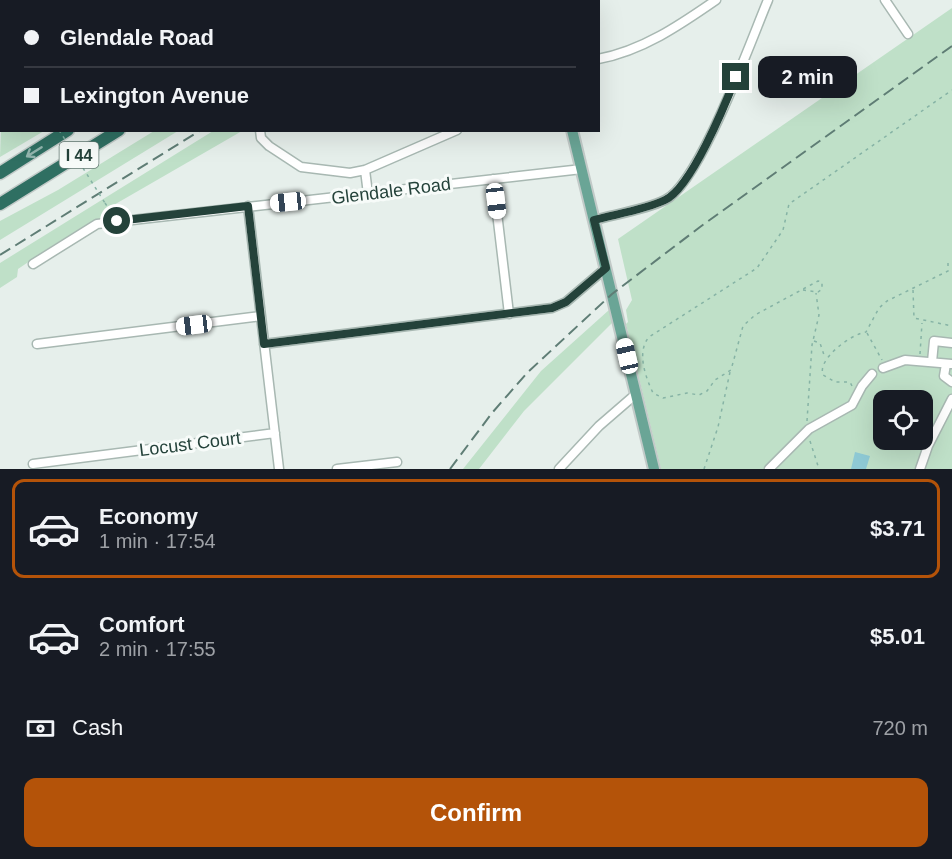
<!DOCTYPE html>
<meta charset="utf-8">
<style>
:root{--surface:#171b24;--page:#20242c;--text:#f1f3f6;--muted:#9ea1a6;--line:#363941;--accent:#b45309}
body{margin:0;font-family:Arial,sans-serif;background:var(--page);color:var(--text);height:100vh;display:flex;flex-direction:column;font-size:22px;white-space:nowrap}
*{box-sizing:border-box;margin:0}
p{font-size:20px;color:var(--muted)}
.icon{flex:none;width:33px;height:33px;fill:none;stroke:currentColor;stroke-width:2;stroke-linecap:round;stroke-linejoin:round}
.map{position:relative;height:469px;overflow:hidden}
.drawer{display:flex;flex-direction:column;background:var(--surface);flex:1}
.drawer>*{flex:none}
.hud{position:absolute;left:0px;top:0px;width:600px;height:132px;box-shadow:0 6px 24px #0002;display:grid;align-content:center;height:132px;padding:0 24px;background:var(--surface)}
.controls{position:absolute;left:873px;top:390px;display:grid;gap:12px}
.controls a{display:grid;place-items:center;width:60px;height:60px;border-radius:12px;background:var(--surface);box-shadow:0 6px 24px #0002;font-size:30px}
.end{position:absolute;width:27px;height:27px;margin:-14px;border:8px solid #24423a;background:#fff;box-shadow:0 0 0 3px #fff}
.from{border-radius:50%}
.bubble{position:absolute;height:42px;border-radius:12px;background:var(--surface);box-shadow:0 6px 24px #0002;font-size:20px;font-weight:600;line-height:42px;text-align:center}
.car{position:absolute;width:18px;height:36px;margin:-18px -9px;border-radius:8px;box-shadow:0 0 4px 2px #0007;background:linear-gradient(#fff 24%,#345 0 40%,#fff 0 76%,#345 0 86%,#fff 0)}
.hud b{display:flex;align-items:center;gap:21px;height:57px;font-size:22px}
.hud b+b{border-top:2px solid var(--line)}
.hud i{width:15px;height:15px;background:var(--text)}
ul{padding:10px 0 0;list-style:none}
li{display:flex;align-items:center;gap:18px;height:99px;margin:0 12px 9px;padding:0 12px;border:3px solid transparent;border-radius:12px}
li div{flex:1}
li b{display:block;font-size:22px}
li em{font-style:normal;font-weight:600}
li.active{border-color:var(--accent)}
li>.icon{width:54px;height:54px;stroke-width:1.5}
.pay{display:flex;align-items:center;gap:15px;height:66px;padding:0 24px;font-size:22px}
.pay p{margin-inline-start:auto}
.button{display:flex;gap:12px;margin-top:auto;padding:12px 24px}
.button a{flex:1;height:69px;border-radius:12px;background:var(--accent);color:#fff;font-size:24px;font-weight:600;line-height:69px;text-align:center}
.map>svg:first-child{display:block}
.green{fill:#bfe0c8;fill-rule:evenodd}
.water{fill:#8ec9d4}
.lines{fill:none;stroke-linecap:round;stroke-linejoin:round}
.minor-casing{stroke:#a8b8b2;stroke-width:11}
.major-casing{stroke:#c2cac8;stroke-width:14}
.highway-casing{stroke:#c2cac8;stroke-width:15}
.path{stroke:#86b3a5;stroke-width:1.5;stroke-dasharray:3 4.5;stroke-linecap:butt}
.minor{stroke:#fff;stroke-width:8}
.major{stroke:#6aa596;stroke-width:10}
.highway{stroke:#2f6f62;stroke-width:12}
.rail{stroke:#5f7d75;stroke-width:2;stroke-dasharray:12 6;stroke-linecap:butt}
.path-bridge{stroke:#86b3a5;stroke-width:1.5;stroke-dasharray:3 4.5;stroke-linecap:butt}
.oneway{stroke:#93b5ae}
.route{stroke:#24423a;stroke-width:8}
.labels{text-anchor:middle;stroke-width:6;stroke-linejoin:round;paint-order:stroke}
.shield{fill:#f7fbf9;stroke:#637a73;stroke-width:1.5}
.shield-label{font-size:16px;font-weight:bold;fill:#24423a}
.street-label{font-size:18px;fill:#24423a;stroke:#f7fbf9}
</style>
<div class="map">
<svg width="952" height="469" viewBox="0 0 952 469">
<rect width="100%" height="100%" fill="#e6efeb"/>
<path class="green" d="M952,8V469H661L626,324L628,322L626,310L632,300L618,239ZM884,400H922V440H884Z
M1,128L2,130L44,131L0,157Z
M154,131H178L0,240V221L58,190Z
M213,131H242L112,206L119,216C81,223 50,248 18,269L17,277L0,288V263Z
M609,310L613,322L524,411L479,469H463L541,371Z"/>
<path class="water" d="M855,452L870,456L866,469H851Z"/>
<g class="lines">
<g class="minor-casing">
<path id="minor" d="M152,0V2
M885,0L908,34
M454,2L456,0
M0,46L2,54
M598,59C642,51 680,25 716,0
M260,130L261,138L269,146L301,167L350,173L365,170L457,130
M365,170L368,194
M493,179L509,314
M248,206L279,469
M594,220C616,214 644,210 665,200C700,183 751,40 768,0
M33,264L97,224L582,169
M37,344L261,316
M264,344L552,308L566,302L606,268
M932,362L934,341L952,343
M946,364L944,376L952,382
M883,368L905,360L952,364
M33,464L275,433
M337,469L397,462
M559,469L599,426L636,394
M769,469L809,429L852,405L862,386L872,374
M920,469L928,446L952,399"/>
</g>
<g class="major-casing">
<path id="major" d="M541,0V2
M572,130L654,469"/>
</g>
<g class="highway-casing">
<path id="highway" d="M278,2L280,0
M327,2L330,0
M362,2L364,0
M0,173L68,130
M0,204L119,130"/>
</g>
<path class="path" d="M105,203L111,212
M948,263V270
M803,290L818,292L822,289V282L818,281L755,315L743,326L731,370L715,380L707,391L699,395L687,393L663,398L653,393C646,378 636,352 649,337L757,268L783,230L789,204L952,90
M913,290L914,318L952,326
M867,333L882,360
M814,341L820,343L825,358
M920,354L922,323
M852,386L850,382H835L823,375C817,359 851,334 866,332L879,308L887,301L952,269
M807,421L812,345L819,315L816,293
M810,441L819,469
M704,469L718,427L730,372"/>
<use href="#minor" class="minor"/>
<use href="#major" class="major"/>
<use href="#highway" class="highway"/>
<path class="rail" d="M409,2L411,0
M0,255L201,130
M450,469L492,413L527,373L612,294L700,227L952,46"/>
<path class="path-bridge" d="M59,130L105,203"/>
</g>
<defs><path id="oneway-shaft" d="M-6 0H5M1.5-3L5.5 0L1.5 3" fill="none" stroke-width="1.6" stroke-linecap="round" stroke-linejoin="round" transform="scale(1.5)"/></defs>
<use class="oneway" href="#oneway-shaft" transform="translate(34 152) rotate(148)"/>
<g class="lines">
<path class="route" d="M117,221L248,206L264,344L552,308L566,302L606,268L594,220C616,214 644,210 665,200C691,188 725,105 736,77"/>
</g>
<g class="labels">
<rect class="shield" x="59.5" y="142" width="39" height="26" rx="4.5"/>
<g class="shield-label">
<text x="79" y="161">I 44</text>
</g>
<g class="street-label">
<text transform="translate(391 191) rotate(-7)" y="6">Glendale Road</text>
<text transform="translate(190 444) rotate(-7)" y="6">Locust Court</text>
</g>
</g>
</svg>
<div class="controls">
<a><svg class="icon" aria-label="locate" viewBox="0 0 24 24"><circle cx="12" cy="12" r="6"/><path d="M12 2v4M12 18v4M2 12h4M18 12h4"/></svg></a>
</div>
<i class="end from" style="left:117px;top:221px"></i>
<i class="end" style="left:736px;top:77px"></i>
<div class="bubble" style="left:758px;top:56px;width:99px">2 min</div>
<i class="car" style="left:496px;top:201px;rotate:173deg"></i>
<i class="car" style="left:288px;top:202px;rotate:264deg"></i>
<i class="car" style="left:194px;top:325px;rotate:263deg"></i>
<i class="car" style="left:627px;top:356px;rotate:347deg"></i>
<div class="hud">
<b><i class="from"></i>Glendale Road</b>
<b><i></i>Lexington Avenue</b>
</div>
</div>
<section class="drawer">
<ul>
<li class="active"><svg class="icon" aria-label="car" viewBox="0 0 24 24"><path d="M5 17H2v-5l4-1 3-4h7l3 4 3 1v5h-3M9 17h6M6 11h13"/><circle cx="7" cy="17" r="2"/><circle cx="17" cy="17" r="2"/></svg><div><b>Economy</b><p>1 min · 17:54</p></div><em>$3.71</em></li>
<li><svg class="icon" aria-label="car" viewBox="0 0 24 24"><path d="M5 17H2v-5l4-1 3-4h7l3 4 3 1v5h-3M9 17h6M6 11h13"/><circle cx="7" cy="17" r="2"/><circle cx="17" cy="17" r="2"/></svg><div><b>Comfort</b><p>2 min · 17:55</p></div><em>$5.01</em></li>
</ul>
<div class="pay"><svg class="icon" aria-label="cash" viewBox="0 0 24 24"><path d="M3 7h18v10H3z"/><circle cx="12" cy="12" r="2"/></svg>Cash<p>720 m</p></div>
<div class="button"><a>Confirm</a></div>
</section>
